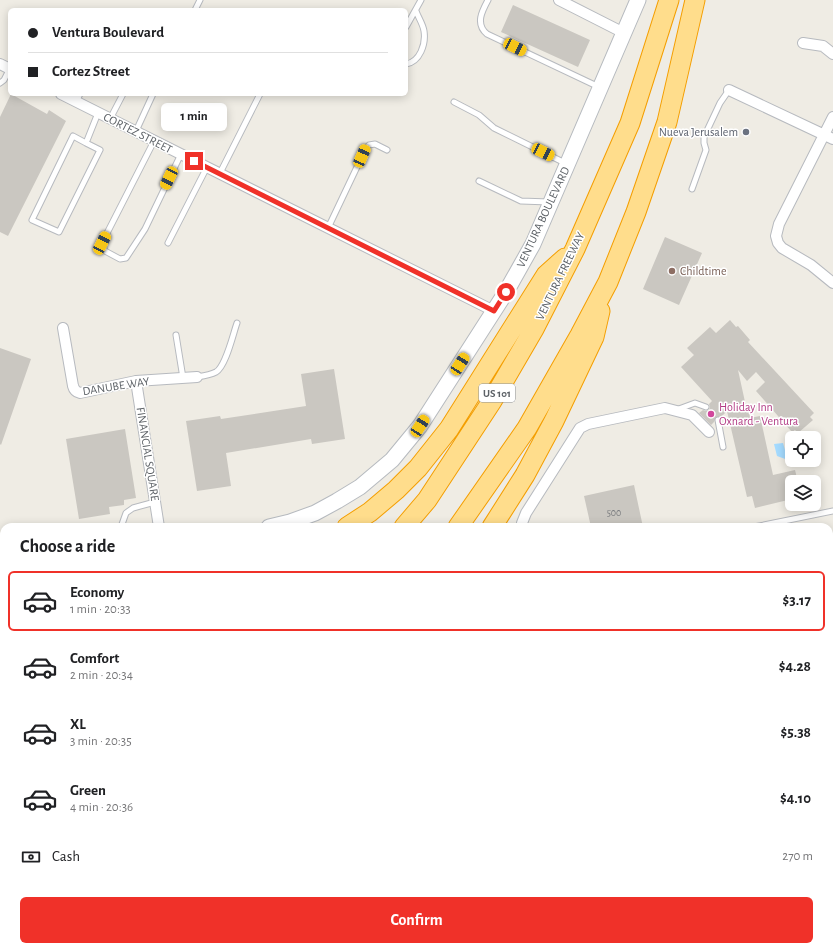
<!DOCTYPE html>
<meta charset="utf-8">
<style>
:root{--surface:#fff;--page:#f6f6f6;--text:#202124;--muted:#757577;--line:#e0e0e0;--accent:#f03129}
body{margin:0;font-family:"Alegreya Sans",sans-serif;background:var(--page);color:var(--text);height:100vh;display:flex;flex-direction:column;font-size:15px;white-space:nowrap}
*{box-sizing:border-box;margin:0}
p{font-size:13px;color:var(--muted)}
.icon{flex:none;width:22px;height:22px;fill:none;stroke:currentColor;stroke-width:2;stroke-linecap:round;stroke-linejoin:round}
.map{position:relative;flex:1;overflow:hidden}
.sheet{position:absolute;left:0px;top:523px;width:833px;height:428px;display:flex;flex-direction:column;background:var(--surface);border-radius:12px 12px 0 0;box-shadow:0 2px 10px #0003}
.sheet>*{flex:none}
.guide{position:absolute;left:8px;top:8px;width:400px;height:88px;border-radius:6px;box-shadow:0 2px 10px #0003;display:grid;align-content:center;height:88px;padding:0 20px;background:var(--surface)}
.controls{position:absolute;left:785px;top:431px;display:grid;gap:8px}
.controls a{display:grid;place-items:center;width:36px;height:36px;border-radius:6px;background:var(--surface);box-shadow:0 2px 10px #0003;font-size:20px}
.end{position:absolute;width:18px;height:18px;margin:-9px;border:5px solid #f03129;background:#fff;box-shadow:0 0 0 2px #fff}
.from{border-radius:50%}
.bubble{position:absolute;height:28px;border-radius:6px;background:var(--surface);box-shadow:0 2px 10px #0003;font-size:13px;font-weight:700;line-height:28px;text-align:center}
.car{position:absolute;width:12px;height:24px;margin:-12px -6px;border-radius:5px;box-shadow:0 0 3px 1px #0007;background:linear-gradient(#f5c518 24%,#345 0 40%,#f5c518 0 76%,#345 0 86%,#f5c518 0)}
.guide b{display:flex;align-items:center;gap:14px;height:38px;font-size:15px}
.guide b+b{border-top:1px solid var(--line)}
.guide i{width:10px;height:10px;background:var(--text)}
ul{padding:0;list-style:none}
li{display:flex;align-items:center;gap:12px;height:60px;margin:0 8px 6px;padding:0 12px;border:2px solid transparent;border-radius:6px}
li div{flex:1}
li b{display:block;font-size:15px}
li em{font-style:normal;font-weight:700}
li.current{border-color:var(--accent)}
li>.icon{width:36px;height:36px;stroke-width:1.5}
h2{padding:0 20px;font-size:18px;line-height:48px}
.pay{display:flex;align-items:center;gap:10px;height:44px;padding:0 20px;font-size:15px}
.pay p{margin-inline-start:auto}
.cta{display:flex;gap:8px;margin-top:auto;padding:8px 20px}
.cta a{flex:1;height:46px;border-radius:6px;background:var(--accent);color:#fff;font-size:16px;font-weight:700;line-height:46px;text-align:center}
.map>svg:first-child{display:block}
.water{fill:#a5dbff}
.building{fill:#cac7c1}
.lines{fill:none;stroke-linecap:round;stroke-linejoin:round}
.lane-casing{stroke:#b7babf;stroke-width:7}
.street-casing{stroke:#b7babf;stroke-width:12}
.secondary-casing{stroke:#b6babf;stroke-width:17}
.primary-casing{stroke:#f7c355;stroke-width:18}
.highway-casing{stroke:#f49e00;stroke-width:21}
.lane{stroke:#fff;stroke-width:5}
.street{stroke:#fff;stroke-width:10}
.secondary{stroke:#fff;stroke-width:15}
.primary{stroke:#fea;stroke-width:16}
.highway{stroke:#ffdd8c;stroke-width:19}
.route{stroke:#f03129;stroke-width:5}
.worship-dot{fill:#6b7280;stroke:#fff;stroke-width:1.5}
.education-dot{fill:#8d6e63;stroke:#fff;stroke-width:1.5}
.hotel-dot{fill:#d1479c;stroke:#fff;stroke-width:1.5}
.labels{text-anchor:middle;stroke-width:3;stroke-linejoin:round;paint-order:stroke}
.number-label{font-size:10px;fill:#787a7d}
.shield{fill:#fff;stroke:#8d9094;stroke-width:1}
.shield-label{font-size:11px;font-weight:bold;fill:#5c6166}
.worship-label{font-size:12px;fill:#5b616d;stroke:#fff;text-anchor:end}
.street-label{font-size:12px;fill:#5c6166;stroke:#fff}
.education-label{font-size:12px;fill:#785e54;stroke:#fff;text-anchor:start}
.hotel-label{font-size:12px;fill:#b23c85;stroke:#fff;text-anchor:start}
</style>
<div class="map">
<svg width="833" height="951" viewBox="0 0 833 951">
<rect width="100%" height="100%" fill="#efece4"/>
<path class="water" d="M783,443L785,450L791,454L788,460L777,456L774,444Z"/>
<path class="building" d="M513,5L590,40L578,67L501,32Z
M11,94L47,114L49,110L66,121L8,236L0,232V117Z
M665,237L702,253L679,305L643,289Z
M730,320L736,327L738,326L750,340L748,342L814,413L810,417L813,420L798,433L795,430L792,432L756,391L765,382L756,372L747,381L738,370L747,411H749L750,418L760,416L773,475L795,470L798,482H792V499L755,508L752,496L747,497L727,411L721,417H716L714,422L711,425L699,413L703,410L706,411L709,410L710,407L709,404L712,401L681,367L694,355L687,348L710,327L716,333Z
M0,348L31,359L1,445L0,444Z
M334,369L345,439L312,444L311,439L226,453L231,486L197,491L186,421L220,416L221,419L306,406L301,374Z
M125,429L136,498L124,500V505L109,507L110,514L79,519L66,439Z
M634,485L643,527H591L584,496Z"/>
<g class="lines">
<g class="lane-casing">
<path id="lane" d="M488,0C482,11 475,24 487,34L599,87
M195,10L200,0
M406,27L421,0
M406,64C420,62 426,44 424,31C423,24 418,17 416,11
M0,83L4,80L10,68
M76,102L80,94
M454,102L479,115L494,128L565,163
M110,119L123,94
M136,131L153,94
M154,141L102,243L105,251L120,259L126,258L145,229L181,154
M86,143L73,136L32,220L59,232L100,150L86,143L98,113
M220,173L260,94
M479,181L521,201L549,202
M692,189L706,150L704,143V137L720,103L729,90
M328,228L366,148L369,145L375,144L387,150
M168,243L207,167
M176,335L183,378
M197,377C203,376 210,375 216,372C226,366 233,334 237,323
M676,410L695,403L706,407
M718,420L723,447
M121,527L126,513L133,508L155,502
M754,527L833,511
M0,584L4,586
M0,642L4,644
M0,737L4,739
M0,783L4,778
M0,883L4,878
M360,951L365,947"/>
</g>
<g class="street-casing">
<path id="street" d="M559,0L624,33
M803,43L823,46L833,54
M0,64L10,69
M729,90L833,139
M61,94L494,311
M833,117L779,224L776,236L778,243L782,248L811,265L833,283
M63,328L73,386C74,390 76,392 80,393L136,381L197,377
M136,381L159,527
M523,527L522,523L526,513L580,428L588,424L665,408L692,415L709,432"/>
</g>
<g class="secondary-casing">
<path id="secondary" d="M269,527L290,522L315,513L337,501L360,487L392,460L420,426L506,292L533,244L638,0
M0,574L4,572
M402,951L407,947"/>
</g>
<g class="primary-casing">
<path id="primary" d="M0,674L4,675
M0,696L4,697
M732,947L745,951
M811,947L823,951"/>
</g>
<g class="highway-casing">
<path id="highway" d="M347,527L370,512L396,490L418,468L449,429L546,275L565,258
M404,527L427,500L492,401L534,329L575,249L630,123L669,0
M458,527L527,428L580,335L608,282L636,212L667,122L695,0
M492,527L525,475L554,421L594,337L600,311
M0,922L4,917
M10,951L14,947
M68,951L72,947
M179,951L198,947"/>
</g>
<use href="#lane" class="lane"/>
<use href="#street" class="street"/>
<use href="#secondary" class="secondary"/>
<use href="#primary" class="primary"/>
<use href="#highway" class="highway"/>
</g>
<g class="lines">
<path class="route" d="M194,161L494,311L506,292"/>
</g>
<circle class="worship-dot" cx="746" cy="132" r="4"/>
<circle class="education-dot" cx="672" cy="271" r="4"/>
<circle class="hotel-dot" cx="711" cy="414" r="4"/>
<g class="labels">
<g class="number-label">
<text x="614" y="516">500</text>
</g>
<rect class="shield" x="479" y="384" width="36" height="18" rx="3"/>
<g class="shield-label">
<text x="497" y="397">US 101</text>
</g>
<g class="worship-label">
<text x="738" y="136">Nueva Jerusalem</text>
</g>
<g class="street-label">
<text transform="translate(138 133) rotate(27)" y="4">CORTEZ STREET</text>
<text transform="translate(543 217) rotate(-65)" y="4">VENTURA BOULEVARD</text>
<text transform="translate(560 276) rotate(-64)" y="4">VENTURA FREEWAY</text>
<text transform="translate(116 386) rotate(-9)" y="4">DANUBE WAY</text>
<text transform="translate(148 454) rotate(81)" y="4">FINANCIAL SQUARE</text>
</g>
<g class="education-label">
<text x="680" y="275">Childtime</text>
</g>
<g class="hotel-label">
<text x="719" y="411">Holiday Inn<tspan x="719" dy="14">Oxnard - Ventura</tspan></text>
</g>
</g>
</svg>
<div class="controls">
<a><svg class="icon" aria-label="locate" viewBox="0 0 24 24"><circle cx="12" cy="12" r="6"/><path d="M12 2v4M12 18v4M2 12h4M18 12h4"/></svg></a>
<a><svg class="icon" aria-label="layers" viewBox="0 0 24 24"><path d="M12 4l9 5-9 5-9-5zM3 14l9 5 9-5"/></svg></a>
</div>
<i class="end from" style="left:506px;top:292px"></i>
<i class="end" style="left:194px;top:161px"></i>
<div class="bubble" style="left:161px;top:103px;width:66px">1 min</div>
<i class="car" style="left:515px;top:47px;rotate:116deg"></i>
<i class="car" style="left:543px;top:152px;rotate:116deg"></i>
<i class="car" style="left:362px;top:156px;rotate:24deg"></i>
<i class="car" style="left:169px;top:178px;rotate:206deg"></i>
<i class="car" style="left:102px;top:243px;rotate:27deg"></i>
<i class="car" style="left:460px;top:364px;rotate:33deg"></i>
<i class="car" style="left:420px;top:426px;rotate:33deg"></i>
<div class="guide">
<b><i class="from"></i>Ventura Boulevard</b>
<b><i></i>Cortez Street</b>
</div>
<section class="sheet">
<h2>Choose a ride</h2>
<ul>
<li class="current"><svg class="icon" aria-label="car" viewBox="0 0 24 24"><path d="M5 17H2v-5l4-1 3-4h7l3 4 3 1v5h-3M9 17h6M6 11h13"/><circle cx="7" cy="17" r="2"/><circle cx="17" cy="17" r="2"/></svg><div><b>Economy</b><p>1 min · 20:33</p></div><em>$3.17</em></li>
<li><svg class="icon" aria-label="car" viewBox="0 0 24 24"><path d="M5 17H2v-5l4-1 3-4h7l3 4 3 1v5h-3M9 17h6M6 11h13"/><circle cx="7" cy="17" r="2"/><circle cx="17" cy="17" r="2"/></svg><div><b>Comfort</b><p>2 min · 20:34</p></div><em>$4.28</em></li>
<li><svg class="icon" aria-label="car" viewBox="0 0 24 24"><path d="M5 17H2v-5l4-1 3-4h7l3 4 3 1v5h-3M9 17h6M6 11h13"/><circle cx="7" cy="17" r="2"/><circle cx="17" cy="17" r="2"/></svg><div><b>XL</b><p>3 min · 20:35</p></div><em>$5.38</em></li>
<li><svg class="icon" aria-label="car" viewBox="0 0 24 24"><path d="M5 17H2v-5l4-1 3-4h7l3 4 3 1v5h-3M9 17h6M6 11h13"/><circle cx="7" cy="17" r="2"/><circle cx="17" cy="17" r="2"/></svg><div><b>Green</b><p>4 min · 20:36</p></div><em>$4.10</em></li>
</ul>
<div class="pay"><svg class="icon" aria-label="cash" viewBox="0 0 24 24"><path d="M3 7h18v10H3z"/><circle cx="12" cy="12" r="2"/></svg>Cash<p>270 m</p></div>
<div class="cta"><a>Confirm</a></div>
</section>
</div>
